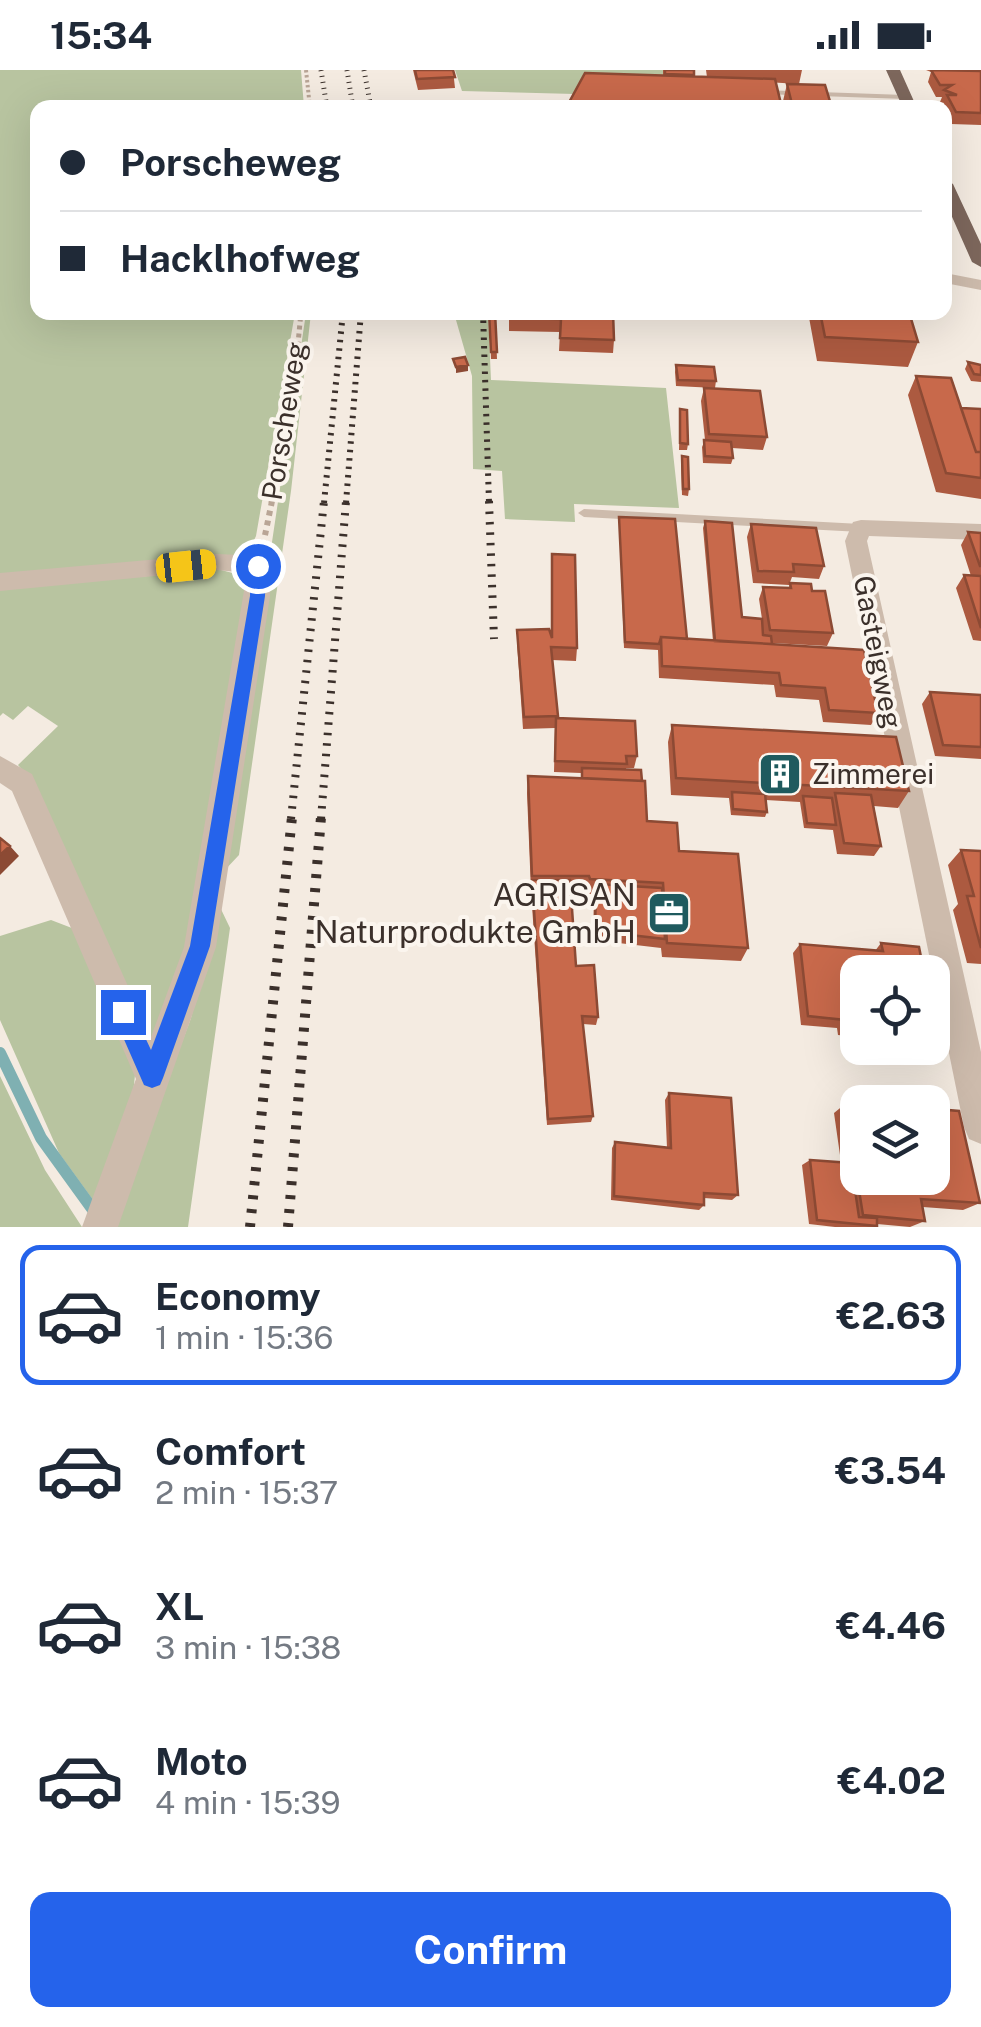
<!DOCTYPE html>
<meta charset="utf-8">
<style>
:root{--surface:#fff;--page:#f2f2f3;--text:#1f2937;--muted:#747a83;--line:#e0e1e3;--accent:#2563eb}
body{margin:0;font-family:"Public Sans",sans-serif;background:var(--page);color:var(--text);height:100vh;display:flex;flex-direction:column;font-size:38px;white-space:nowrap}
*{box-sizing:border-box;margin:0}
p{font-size:32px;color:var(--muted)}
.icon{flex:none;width:55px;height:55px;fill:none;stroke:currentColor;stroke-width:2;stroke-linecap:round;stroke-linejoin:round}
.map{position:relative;height:1157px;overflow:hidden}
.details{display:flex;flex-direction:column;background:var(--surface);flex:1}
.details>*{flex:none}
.guide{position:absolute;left:30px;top:30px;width:922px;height:220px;border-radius:20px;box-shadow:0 10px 40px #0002;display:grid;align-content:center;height:220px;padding:0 30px;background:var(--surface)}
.buttons{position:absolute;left:840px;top:885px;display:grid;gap:20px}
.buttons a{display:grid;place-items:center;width:110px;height:110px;border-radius:20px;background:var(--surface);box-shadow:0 10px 40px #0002;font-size:50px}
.end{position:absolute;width:45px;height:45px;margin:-22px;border:12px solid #2563eb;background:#fff;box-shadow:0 0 0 5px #fff}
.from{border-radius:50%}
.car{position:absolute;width:30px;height:60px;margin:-30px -15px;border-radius:12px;box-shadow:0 0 8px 2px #0007;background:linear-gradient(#f5c518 24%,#345 0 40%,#f5c518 0 76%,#345 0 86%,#f5c518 0)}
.guide b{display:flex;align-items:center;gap:35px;height:95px;font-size:38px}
.guide b+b{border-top:2px solid var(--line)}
.guide i{width:25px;height:25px;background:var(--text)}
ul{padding:18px 0 0;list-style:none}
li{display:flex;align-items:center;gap:30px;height:140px;margin:0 20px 15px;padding:0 10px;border:5px solid transparent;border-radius:20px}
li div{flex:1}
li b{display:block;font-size:38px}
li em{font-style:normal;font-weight:700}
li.selected{border-color:var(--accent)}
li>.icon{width:90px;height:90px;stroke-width:1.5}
.button{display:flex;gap:20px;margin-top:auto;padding:20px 30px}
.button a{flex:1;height:115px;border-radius:20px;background:var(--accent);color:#fff;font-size:40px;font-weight:700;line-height:115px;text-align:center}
.status{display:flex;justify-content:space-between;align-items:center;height:70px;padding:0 50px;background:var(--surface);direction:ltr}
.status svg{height:28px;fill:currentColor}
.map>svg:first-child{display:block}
.green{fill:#b8c4a0}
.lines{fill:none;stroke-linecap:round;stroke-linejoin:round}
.stream{stroke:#7fb0b2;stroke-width:12}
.path-far2{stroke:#b9a596;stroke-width:4;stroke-dasharray:2.5 2.5;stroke-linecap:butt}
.path-far1{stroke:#b9a596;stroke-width:5;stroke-dasharray:4 4;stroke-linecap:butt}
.path{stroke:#b9a596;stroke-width:6;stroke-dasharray:5 5;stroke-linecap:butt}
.lane{fill:#cdbbac;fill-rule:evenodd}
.street{fill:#cdbbac;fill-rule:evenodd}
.primary{fill:#7d675c;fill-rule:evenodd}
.rail-far3{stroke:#3b302b;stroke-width:5;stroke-dasharray:1 5;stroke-linecap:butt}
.rail-far2{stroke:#3b302b;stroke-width:6;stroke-dasharray:2.5 6;stroke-linecap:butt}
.rail-far1{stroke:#3b302b;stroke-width:8;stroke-dasharray:2.5 8;stroke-linecap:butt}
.rail{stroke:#3b302b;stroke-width:10;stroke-dasharray:4 10;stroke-linecap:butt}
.wall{fill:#ac5a40}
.shaded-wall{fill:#8c4a34}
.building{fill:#c8694b;stroke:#8c4a34;stroke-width:2.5}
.route{fill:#2563eb}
.labels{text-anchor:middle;stroke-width:8;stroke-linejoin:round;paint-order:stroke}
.street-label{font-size:28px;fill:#3b302b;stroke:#fbf5ee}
.poi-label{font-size:28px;fill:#3b302b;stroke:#fbf5ee;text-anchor:start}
.near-poi-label{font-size:32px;fill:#3b302b;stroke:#fbf5ee;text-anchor:end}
</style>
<div class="status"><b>15:34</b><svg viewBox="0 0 49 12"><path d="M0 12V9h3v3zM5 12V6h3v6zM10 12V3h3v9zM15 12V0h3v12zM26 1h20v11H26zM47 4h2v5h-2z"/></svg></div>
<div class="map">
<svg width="981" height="1157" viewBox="0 0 981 1157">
<rect width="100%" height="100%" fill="#f4ebe1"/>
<path class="green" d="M0,0H301L304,37L38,38V242L295,243L256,466L250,479L240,485L0,506Z
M455,0H684L689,27L462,21Z
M306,243H311L291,421L239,785L223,802Z
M454,243H488L491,310L666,318L679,438L574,434L575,452L505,449L502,401L473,399L472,306Z
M210,497L240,505L246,517L189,866L157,967L149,969L31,710L18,695L58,656L28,636L13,650L3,643L0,646V518Z
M219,835L230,858L188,1157H113L191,948Z
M51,850L77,860L135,1005L131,1044L93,1130L59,1083L0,950V866Z
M0,1006L45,1100L82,1157H0Z"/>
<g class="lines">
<path class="stream" d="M0,983L41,1068L96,1144"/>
<path class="path-far2" d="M306,0L310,38"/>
<path class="path-far1" d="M271,433L294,316L301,242"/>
<path class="path" d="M263,475L272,431"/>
<path class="lane" d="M762,20L905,25L909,27L905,29L759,24V20Z
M584,439L861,454L867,458L861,462L584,447L578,443Z"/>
<path class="street" d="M945,203L981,210V220L945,213Z
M861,450L981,454V470L869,466L867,471L981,982V1074L969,1069L964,1057L845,471L853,452Z
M217,484L259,486L271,495L270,526L216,877L118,1157H82L136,1009L12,721L0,713V686L32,704L151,967L184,877L247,503L217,500L0,521V503Z"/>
<path class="primary" d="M886,0H900L917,38H903Z
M945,109L953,114L981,174V197L972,192L945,131Z"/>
<path class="rail-far3" d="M321,0L327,38
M347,0L353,38
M364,0L371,38
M563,38L567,30"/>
<path class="rail-far2" d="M483,242L489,433
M324,433L343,242
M346,433L361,242"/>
<path class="rail-far1" d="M489,431L494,569
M291,749L324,431
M321,749L346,431"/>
<path class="rail" d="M250,1157L292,747
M288,1157L321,747"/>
</g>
<path class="wall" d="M396,0H453L455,18L418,20L413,0Z
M663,0H694V7H707L706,0H802L799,14L663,6Z
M926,0L981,1V55L951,54L945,42V38L942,37L944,33L940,32L942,27H936L928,12L931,2Z
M787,14L832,38H785L783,31Z
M489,242H495L497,289H491Z
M509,242H613L614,270L613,283L559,281L560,262L509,261Z
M808,242H909L918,272L908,297L817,291Z
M968,292L981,295V312L971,311L965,299Z
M676,295L716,311L715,318L676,316L675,302Z
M916,306L961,338L981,339V429L936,422L908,325Z
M704,318L767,367L763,380L732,378L733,388L731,394L703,393L702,377L705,370L701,331Z
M680,339L688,374L687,380H679Z
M682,386L689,419L688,426L682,425L681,393Z
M619,447L687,569L713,571L703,458L705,451L742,547L762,549L759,529L763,517L789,518L790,513L812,521L833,563L827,576L772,573V574L878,643L871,655L823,652L819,630L776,627L774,615L659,608L658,580L624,578Z
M751,454L824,496L819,509L792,507L789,515L753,513L747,467Z
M968,462L981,463V571L973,570L956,518L964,505L971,506L961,475Z
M552,484L577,578L576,591L552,590L558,648L637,686L634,698H626V699L647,751L679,781L748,878L741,891L662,887L661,878L593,870L594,824H587V821H571L576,896L598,947L596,955L583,954L593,1046L591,1052L547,1055L531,821L527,723L528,706L581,708V703L554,702L555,658L523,659L517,573V560L551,564Z
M930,622L981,625V689L935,686L922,634Z
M672,655L909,721L898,738L874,736L881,776L874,786L837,784L833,760L804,758L800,732L766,730L767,742L765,747L731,745L729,728L671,725L668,672Z
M961,780L981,781V894L967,893L953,840L958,834L948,795Z
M881,873L919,877L858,902V967L838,965L837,958L801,955L793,883L800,874L875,881Z
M893,978H932L927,981Z
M669,1023L738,1125L732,1130L704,1128V1135L699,1140L611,1130L612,1078L615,1072L667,1078L665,1030Z
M845,1034L932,1108V1041L935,1039L980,1133L963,1140L923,1137L925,1151L910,1157L877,1154L876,1157H835L809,1154L802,1095L810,1090L841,1092L834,1043Z"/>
<path class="shaded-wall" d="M468,295V301L456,303V297Z
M10,776L19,786L0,805V785Z"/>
<path class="building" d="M415,0H453L455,7L417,9Z
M665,0H694V5L665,4Z
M931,0L981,1V43L956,42L947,25H957L944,20L952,15H940Z
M585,3L775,9L782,38H566Z
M787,14L825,15L832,38H793Z
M489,242H495L497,282H491Z
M509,242H613L614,270L560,268L561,249L509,248Z
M820,242H909L918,272L825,267Z
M465,287L468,295L456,297L453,289Z
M968,292L981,295V305L974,304Z
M676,295L714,297L716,311L678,310Z
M916,306L951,308L976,382H981V408L946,403Z
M704,318L760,321L767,367L709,364Z
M961,338L981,339V382H976Z
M680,339L687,340L688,374L680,373Z
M704,370L731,372L733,388L705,386Z
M682,386L688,387L689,419H683Z
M619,447L675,449L687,569L661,567L659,574L625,572Z
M705,451L732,453L742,547L762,549L763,565L771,566L772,574L715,571Z
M751,454L816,458L824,496L793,494L794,502L758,501Z
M968,462L981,463V496H980Z
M552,484L575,485L577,578L551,577L558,646L524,647L517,560L549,559L552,568Z
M964,505L981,506V558Z
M790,513L811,514L812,521H825L833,563L770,560L763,517L791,518Z
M661,567L864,580L878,643L829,640L825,618L781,615L779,603L662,596Z
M930,622L981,625V677L943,675Z
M556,648L635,651L637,686H626L627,694L555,691Z
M672,655L896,667L909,721L676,708Z
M582,698L641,700L642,711L582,708Z
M528,706L645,711L647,751L677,753L679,781L738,784L748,878L667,873L663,813L590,809L589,806H532Z
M732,722L765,724L767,742L733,739Z
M835,723L871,725L881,776L844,773Z
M803,726L832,728L836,755L807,753Z
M0,768L10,776L0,785Z
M961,780L981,781V878L967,826H974Z
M532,810H570L576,896L594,895L598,947L582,946L593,1046L548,1049Z
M596,814L662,818L665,869L595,861Z
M881,873L919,877L924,902H858V958L846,957L845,950L808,946L800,874L883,881Z
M932,948L937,973H932Z
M669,1023L731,1028L738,1125L704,1123V1135L614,1126L615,1072L671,1078Z
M845,1034H858V1108H932V1050H937L935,1039L959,1041L980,1133L921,1129L925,1151L863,1145Z
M810,1090L851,1093L859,1147L877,1148V1156L817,1150Z"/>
<path class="route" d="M258,490L266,496L265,526L210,876L163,1008L160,1015L152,1018L144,1015L112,942L116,935L123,931L130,935L151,980L190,876L250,526L251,496Z"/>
<defs>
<g id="building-square" transform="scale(2.25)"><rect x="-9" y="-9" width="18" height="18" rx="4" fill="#1f5a5e" stroke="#fbf5ee"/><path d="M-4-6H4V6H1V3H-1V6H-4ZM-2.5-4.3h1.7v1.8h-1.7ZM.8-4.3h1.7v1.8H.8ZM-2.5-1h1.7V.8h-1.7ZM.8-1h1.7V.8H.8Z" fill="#fff"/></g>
<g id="office-square" transform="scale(2.25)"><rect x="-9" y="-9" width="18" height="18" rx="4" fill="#1f5a5e" stroke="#fbf5ee"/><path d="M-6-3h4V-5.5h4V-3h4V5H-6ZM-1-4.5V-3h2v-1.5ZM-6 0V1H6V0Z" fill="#fff"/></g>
</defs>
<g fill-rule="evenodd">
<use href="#building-square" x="780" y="704"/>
<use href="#office-square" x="669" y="843"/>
</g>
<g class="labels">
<g class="street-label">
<text transform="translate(284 351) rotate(-81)" y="10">Porscheweg</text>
<text transform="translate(878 582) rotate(79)" y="10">Gasteigweg</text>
</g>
<g class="poi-label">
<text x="812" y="714">Zimmerei</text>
</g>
<g class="near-poi-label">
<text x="636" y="836">AGRISAN<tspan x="636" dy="37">Naturprodukte GmbH</tspan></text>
</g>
</g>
</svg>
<div class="buttons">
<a><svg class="icon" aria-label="locate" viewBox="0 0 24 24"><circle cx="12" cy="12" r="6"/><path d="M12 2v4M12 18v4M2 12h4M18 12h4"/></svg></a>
<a><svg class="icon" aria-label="layers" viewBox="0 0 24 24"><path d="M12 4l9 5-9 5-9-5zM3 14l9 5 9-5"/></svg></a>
</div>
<i class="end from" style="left:258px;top:496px"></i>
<i class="end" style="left:123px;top:942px"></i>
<i class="car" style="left:186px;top:496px;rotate:84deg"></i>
<div class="guide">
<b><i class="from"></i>Porscheweg</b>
<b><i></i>Hacklhofweg</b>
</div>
</div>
<section class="details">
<ul>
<li class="selected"><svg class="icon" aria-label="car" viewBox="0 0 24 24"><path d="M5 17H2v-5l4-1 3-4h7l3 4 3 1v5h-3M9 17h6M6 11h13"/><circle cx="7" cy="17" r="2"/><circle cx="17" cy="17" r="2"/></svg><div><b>Economy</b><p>1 min · 15:36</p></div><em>€2.63</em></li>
<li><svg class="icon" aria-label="car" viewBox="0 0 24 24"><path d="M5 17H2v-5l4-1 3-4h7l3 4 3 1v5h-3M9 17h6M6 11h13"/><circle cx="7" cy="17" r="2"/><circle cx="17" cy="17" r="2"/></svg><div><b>Comfort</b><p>2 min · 15:37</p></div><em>€3.54</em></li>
<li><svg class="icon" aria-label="car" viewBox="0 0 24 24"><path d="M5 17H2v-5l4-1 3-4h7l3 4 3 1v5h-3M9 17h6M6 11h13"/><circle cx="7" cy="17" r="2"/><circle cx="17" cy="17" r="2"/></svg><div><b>XL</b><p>3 min · 15:38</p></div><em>€4.46</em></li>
<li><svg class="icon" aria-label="car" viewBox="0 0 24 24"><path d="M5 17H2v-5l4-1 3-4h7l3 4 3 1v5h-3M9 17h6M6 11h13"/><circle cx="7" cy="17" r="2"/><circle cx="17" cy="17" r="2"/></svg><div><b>Moto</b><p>4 min · 15:39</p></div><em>€4.02</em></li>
</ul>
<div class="button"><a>Confirm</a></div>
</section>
